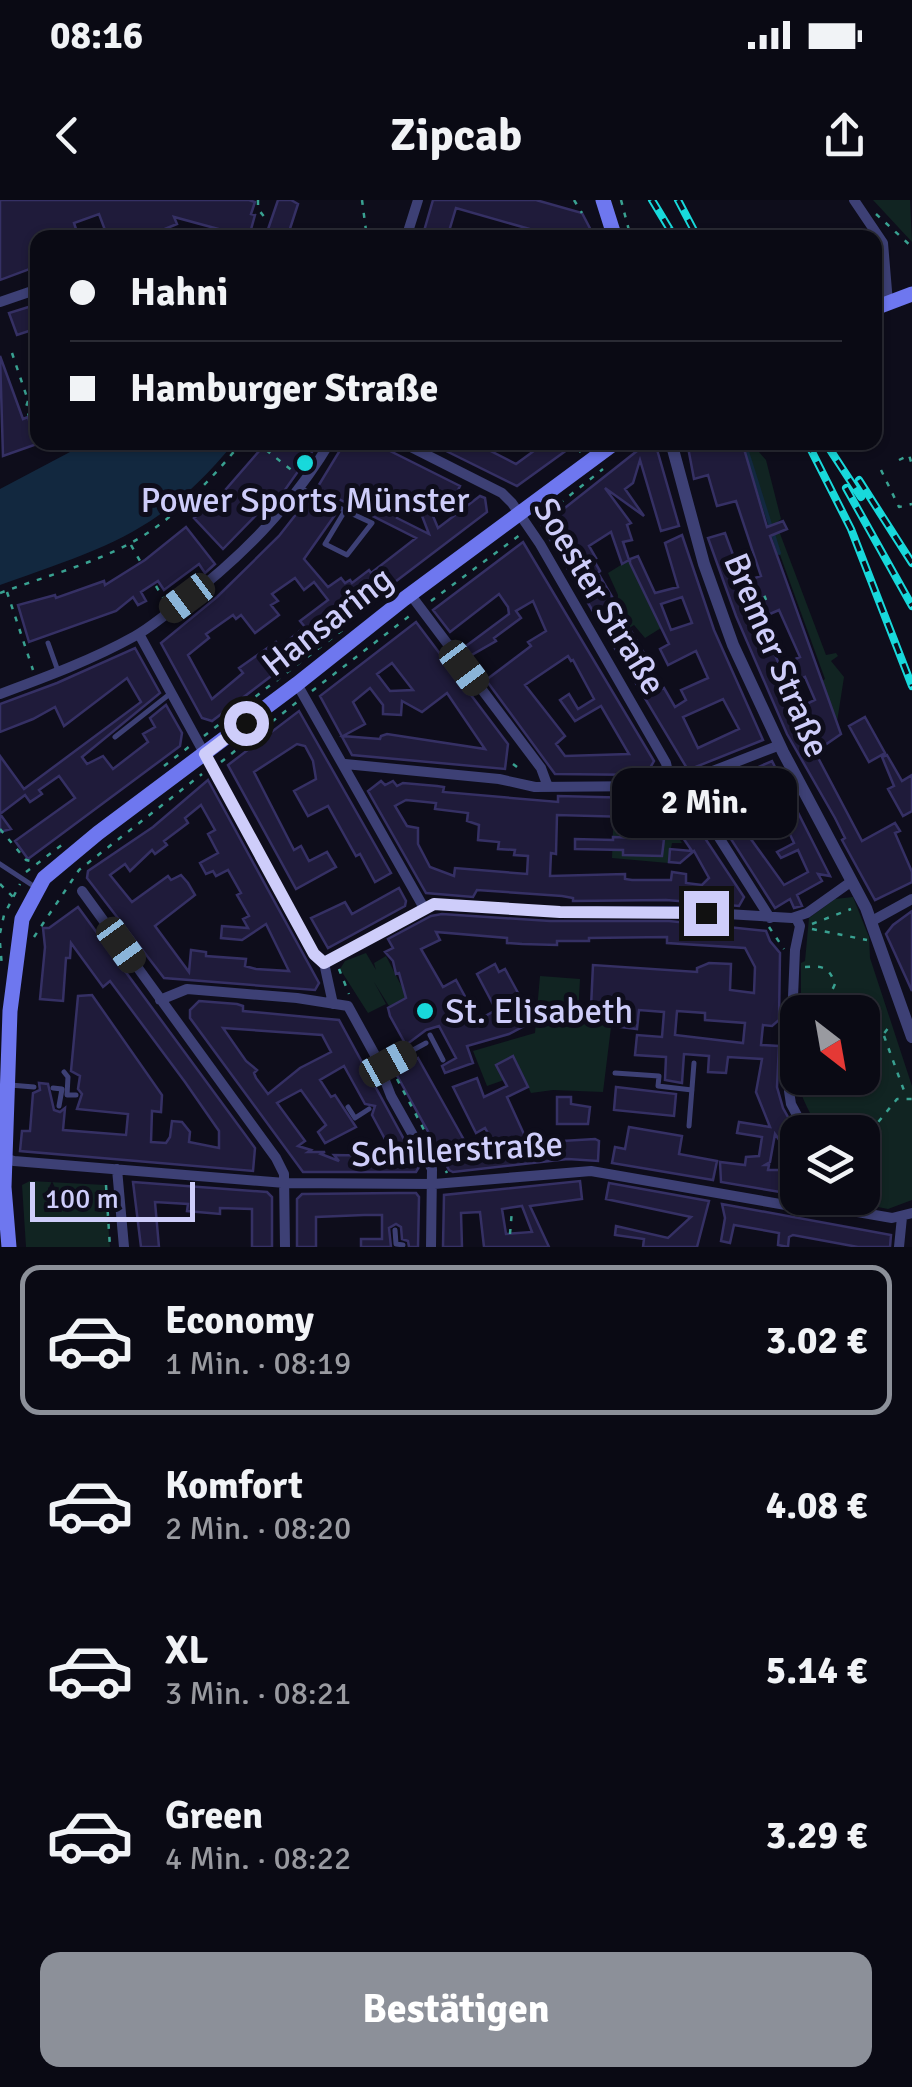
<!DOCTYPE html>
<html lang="de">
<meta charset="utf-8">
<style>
:root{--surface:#0a0a14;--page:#181822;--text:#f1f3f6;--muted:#999aa0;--line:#2a2b34;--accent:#8c9099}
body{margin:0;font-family:Signika,sans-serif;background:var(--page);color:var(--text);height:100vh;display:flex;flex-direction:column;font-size:38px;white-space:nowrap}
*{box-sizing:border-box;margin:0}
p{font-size:32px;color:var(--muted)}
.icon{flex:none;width:55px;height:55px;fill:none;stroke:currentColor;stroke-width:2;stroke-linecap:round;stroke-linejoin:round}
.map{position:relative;height:1047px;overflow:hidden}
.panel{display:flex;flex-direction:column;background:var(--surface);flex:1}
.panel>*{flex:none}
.banner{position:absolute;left:30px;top:30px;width:852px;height:220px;border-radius:20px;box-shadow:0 2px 8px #0004,0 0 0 2px var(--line);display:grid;align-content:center;height:220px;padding:0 40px;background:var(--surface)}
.needle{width:65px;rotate:149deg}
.tools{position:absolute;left:780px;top:795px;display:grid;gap:20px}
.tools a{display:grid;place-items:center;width:100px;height:100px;border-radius:20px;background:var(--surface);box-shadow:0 2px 8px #0004,0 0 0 2px var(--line);font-size:50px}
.scale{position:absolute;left:30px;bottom:25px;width:165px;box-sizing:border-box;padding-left:10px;border:5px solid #cecdfa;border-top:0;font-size:28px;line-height:35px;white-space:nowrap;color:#cecdfa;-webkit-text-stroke:8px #0e0d1b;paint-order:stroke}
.end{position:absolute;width:45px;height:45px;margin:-22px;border:12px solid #cecdfa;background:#111;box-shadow:0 0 0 5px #111}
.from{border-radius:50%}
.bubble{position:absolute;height:70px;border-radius:20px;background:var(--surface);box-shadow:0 2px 8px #0004,0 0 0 2px var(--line);font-size:32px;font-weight:700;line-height:70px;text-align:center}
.car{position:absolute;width:30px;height:60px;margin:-30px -15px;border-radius:12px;box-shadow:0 0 8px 2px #0007;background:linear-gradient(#222 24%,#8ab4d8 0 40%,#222 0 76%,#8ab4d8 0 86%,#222 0)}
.banner b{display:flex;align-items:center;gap:35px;height:95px;font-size:38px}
.banner b+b{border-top:2px solid var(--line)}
.banner i{width:25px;height:25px;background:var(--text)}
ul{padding:18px 0 0;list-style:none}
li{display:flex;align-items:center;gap:30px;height:150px;margin:0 20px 15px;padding:0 20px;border:5px solid transparent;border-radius:20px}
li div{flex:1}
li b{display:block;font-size:38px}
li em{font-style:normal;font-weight:700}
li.selected{border-color:var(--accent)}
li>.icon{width:90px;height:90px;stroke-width:1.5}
.cta{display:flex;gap:20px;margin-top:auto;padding:20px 40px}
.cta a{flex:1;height:115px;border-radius:20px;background:var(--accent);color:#fff;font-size:40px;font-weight:700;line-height:115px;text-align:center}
.status{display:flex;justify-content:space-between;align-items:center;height:70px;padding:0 50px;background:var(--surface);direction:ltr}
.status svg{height:28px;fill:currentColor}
header{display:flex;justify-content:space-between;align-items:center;height:130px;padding:0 40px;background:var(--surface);font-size:45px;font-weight:700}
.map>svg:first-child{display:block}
.green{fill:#112422}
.water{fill:#12283f}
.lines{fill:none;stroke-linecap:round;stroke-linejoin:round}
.stream{stroke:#12283f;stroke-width:4}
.building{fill:#1f1b3a;stroke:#353064;stroke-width:2.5;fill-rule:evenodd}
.path{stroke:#39a191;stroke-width:2.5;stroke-dasharray:5 8;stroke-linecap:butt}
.service{stroke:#3d4075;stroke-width:5}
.minor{stroke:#3d4075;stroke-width:10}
.tertiary{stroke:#3d4075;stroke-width:12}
.secondary{stroke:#6e77ef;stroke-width:15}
.rail-casing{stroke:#18d9db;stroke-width:8}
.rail{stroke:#0e0d1b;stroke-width:4;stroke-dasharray:11;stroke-linecap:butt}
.route{stroke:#cecdfa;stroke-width:12}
.poi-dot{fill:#18d9db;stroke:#0e0d1b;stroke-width:4}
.labels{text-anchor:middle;stroke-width:10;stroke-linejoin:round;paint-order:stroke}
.poi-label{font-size:35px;fill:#cecdfa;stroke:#0e0d1b}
.street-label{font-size:35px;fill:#cecdfa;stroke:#0e0d1b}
</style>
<div class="status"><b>08:16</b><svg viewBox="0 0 49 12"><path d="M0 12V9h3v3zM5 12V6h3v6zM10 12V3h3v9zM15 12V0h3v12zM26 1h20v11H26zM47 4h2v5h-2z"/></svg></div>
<header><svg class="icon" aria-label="back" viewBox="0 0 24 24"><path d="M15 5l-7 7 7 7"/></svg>Zipcab<svg class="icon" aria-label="share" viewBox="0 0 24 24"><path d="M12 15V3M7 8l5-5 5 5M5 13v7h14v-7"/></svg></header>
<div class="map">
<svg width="912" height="1047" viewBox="0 0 912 1047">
<rect width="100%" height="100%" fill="#0e0d1b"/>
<path class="green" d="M873,0H910L912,42Z
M745,243H751L766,260L781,319L776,323L826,455L836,453L838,456L831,461L844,477L837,522L822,481L825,479L767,319Z
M629,360L661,428L645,438L634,425L610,440L597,418L617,406L618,395L608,373Z
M632,618L662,620L663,631L671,627L682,643H672L668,663L612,658L613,630L631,631Z
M853,697L869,737L870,758L912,886V1000L888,1009L858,1003V998H862V932H820C807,907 789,878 797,851L798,878H862V812H801V763L805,761L809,718L835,699Z
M366,753L376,770L374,763L386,756L407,797L389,806L374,782L386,804L368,813L340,769L345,761Z
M540,776L580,779L578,816L612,819L603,892L553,890L531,893L513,857L497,865L504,880L487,886L473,851L535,833Z
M30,981L105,985L110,1047H26L22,985Z"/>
<path class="water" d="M87,243H234C159,334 106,347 0,385V289Z"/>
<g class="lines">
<path class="stream" d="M744,242L779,353"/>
</g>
<path class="building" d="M0,0H249L255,2L251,14L255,15L250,33L246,31L244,36L174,17L177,24L143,38H108L99,14L74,23L79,38H38V66L0,80Z
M278,0H291L298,4L287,38H265Z
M433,0H536L582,13L595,38H561L456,8L447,38H422Z
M38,104V128L17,135L9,113Z
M0,156L23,219L28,217L37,244L3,256Z
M267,242H319L277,301L268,309L264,307L223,349L194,318L220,296Z
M345,242H372L460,286L452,302L433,293L428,304L438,328L480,296L485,298L487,312L212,521L202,518L161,443L217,397L279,336L308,299H315L335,315L304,359L328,387L341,378L345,383L350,380L352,383L369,370L371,373L416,338L317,288ZM405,301L419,308L429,334L397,318ZM295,378L304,390L314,382L328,400L300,421L305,427L280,447L276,442L239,468L243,473L212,499L188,455L209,438L206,434L233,415L236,419L241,415L255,433L279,415L271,405L278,401L272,394Z
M428,242H473L516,264L546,242H578L517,286Z
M687,242H742L767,327L783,321L787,329L770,336L841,534L815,552L862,641L895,623L900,631L895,633L912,672V682L875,700L842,640L845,638L835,618L787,534L736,416L708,338L725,333L743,382L761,376L736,301L717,306L708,275L694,279ZM779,410L800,457L784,464H779L761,424L765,422L763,417ZM805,477L815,500L796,509L786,485Z
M656,246L679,326L661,331L640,260L633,283L625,289L644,316L605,288L631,323L627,325L632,340L623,342L629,360L622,364L611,332L589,346L596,358L593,359L600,371L598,373L614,400V407L597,418L542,326L637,251Z
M186,327L215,364L205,373L199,364L164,390L158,381L141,392L146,401L138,405L133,397L116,411L29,442L18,405L55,395L56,398L104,381L105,385L145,360Z
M682,335L714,430L763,540L688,570L610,440L630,429L645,455L641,458L660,490L664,488L675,507L686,500L681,490L708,478L696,451L668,465L660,449L669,444L630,363V359L638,356L655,393L678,387L665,343ZM682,397L692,423L671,430L661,404ZM723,499L739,529L698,548L683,517Z
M523,342L654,561L646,575L555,574L486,480L531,446L528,442L546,431L533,401L516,411L521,418L494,438L496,441L468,457L462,449L509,414L508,407L499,394L450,432L433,410ZM568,456L571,461L573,460L594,499L578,509L569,494L560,500L575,521L601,506L629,554L565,556L556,544L565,536L525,485Z
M416,422L508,544L505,569L352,555L320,496ZM392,463L413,490L390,491L377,474ZM370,488L383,505V514L401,515L402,501L422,512L447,493L485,549L387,534L381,536L380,539L343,536L365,524L353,502Z
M135,448L160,493L82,557L87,564L103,556L113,569L148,542L143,534L155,527L150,518L166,505L182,533L180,546L28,659L15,641L75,598L59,576L39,590L42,594L30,602L25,595L0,614L11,629L0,632V556L24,589L141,502L127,478L64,526L55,507L33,519L0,532V504L57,483Z
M299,511L391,673L375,682L360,654L356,656L328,606L308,616L294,591L316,579L313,561L305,546L297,544L254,572L294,650L301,646L309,661L327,652L336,667L296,689L228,565Z
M865,517L885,553L869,562L849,526Z
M887,555L902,581L912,575V611L903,616L888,589L894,586L882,557Z
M772,561L830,676L818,674L822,681L797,695L802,706L794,708L790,699L775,708L701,592ZM765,581L794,643L777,652L781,658L798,650L808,672L784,685L722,599Z
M208,580L319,783L315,790L164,778L87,678L88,671L153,627ZM201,605L215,630L208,634L218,653L200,663L206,674L213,671L216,676L228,670L241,693L237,695L249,716L243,719L248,728L222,726L221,738L242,740L266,724L289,771L256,769L245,766L246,759L206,756V752L191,750L189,772L155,726L195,695L188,683L181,675L171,680L168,676L132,702L110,675L125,664L130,671L152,650L155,654L167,645L164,641L188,623L185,618Z
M381,581L385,585L393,581L397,586L403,583L437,586L444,587L443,592L558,602V596L679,599L744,697L739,706L666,700L573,701V698L562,696L477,690L473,697L426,693L368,591ZM406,600L436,603L435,609L468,613L467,621L479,625L478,640L499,642L498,649L515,650L514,655L528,656L527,674L455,668L454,676L430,667L418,644V628L407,626L395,606ZM666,613L692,651L670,649L669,662L680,663L694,651L709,678L702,685L686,683V674L672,672L671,680H632L625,679V674L550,676L551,653L556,654L557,615L666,618Z
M613,637L664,639L662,656L623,655V650L575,649V639L613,640Z
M399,688L406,701L405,706L328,748L311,718L345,702L352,714Z
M78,707L255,948L253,971L20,951L22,931H30L33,893L40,890L39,883L48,884L54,910L60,912L65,908L63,930L126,935L128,914L77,909L82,894L78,889L80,876L71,871L78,796L92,795L162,895L161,912L152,911L151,942L166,943L170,937L172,921L182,922L190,932L189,942L219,948V931L185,882L110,781L103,787L71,743L70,758H66L63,801L40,799L45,747L43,728H49Z
M912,711V791L886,734L893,725Z
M442,714L550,721H669L766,731L770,741L780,753L779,820L772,826L763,825L761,845L779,846L777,887L783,908L798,935V945L787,951L775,934L770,962L765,965H769L768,970H798V995L721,982L720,962L745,965L746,957L759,956L762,937L737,933L739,922L770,927L756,892L762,859L728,857L726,873L708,872L709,856L684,854L682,883L665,880L666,857L635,855L637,835L662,837L664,812L639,810L637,829L620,827L622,809L591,807L593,765L697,772V768L709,763L731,764L730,790L754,793L755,767L745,748L667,743V737L589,738V741H557V745L522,744L507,743V738L436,732L440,740L421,749L443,787L456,780L468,802L459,807L469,825L496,810L477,774L495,764L499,772L505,769L529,813L524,816L528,824L509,834L467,846L473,863L445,873L442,866L456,858L439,826L426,830L406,845L390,816L388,808L406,798L399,773L396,774L393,761L385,752L393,748L388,739L431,716ZM677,811L705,813V820L745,823L743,843L675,835Z
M199,801L237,804L243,806V811L339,820L419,967L416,972H303L190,818V810ZM223,828L322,835L331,852L300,868L268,894L256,878L254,873L257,870L246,861ZM344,866L365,904L375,906L372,915L394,956L334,955L339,961L321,954L325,952H308L311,950L298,946L305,941L277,903L301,890L326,925L318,932L325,943L356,927L335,895L331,897L320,880Z
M513,856L528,887L507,897L528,943L595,939L599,941L598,961L568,959L453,972L449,970L442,957L497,950L485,928L476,933L453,887L477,878L484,897L507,886L496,865Z
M418,858L464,940L440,953L394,870Z
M616,887L676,894L674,916L614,910Z
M557,897H571V904L590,907L588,924H557Z
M629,927L682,936L679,954L717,961L713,980L612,963L615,947L625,949Z
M580,981L582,999L530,1006L549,1047H484L480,1012L461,1013L462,1047H443L444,995ZM522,1006L532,1032L506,1034L502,1009Z
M133,982L267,992L272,997V1047H252V1009L220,1008V1014L187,1011L188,1004L155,1002L159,1047H141Z
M609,983L709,1001L697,1047H643L644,1039L615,1035L616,1026L668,1038L691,1017L606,999Z
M399,993H416L419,997L418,1047H409L408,1041L402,1039L401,1027L396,1024L389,1028L391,1047H361V1039H382V1015H364L316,1017V1047H297V999L302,994Z
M722,1004L891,1035L890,1047H858L793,1035L789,1037L788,1047L778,1045L779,1033L734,1025L730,1043L721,1041L725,1018Z"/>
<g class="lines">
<path class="path" d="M258,0V9L266,19
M362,0L367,38
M574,0L582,13
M621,0L631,38
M876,14L912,47
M12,153L38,230
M28,201L26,207L38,242
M42,242L44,249
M256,242L294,272
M625,251L641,242
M579,252L591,242
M899,260L909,255L912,265
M881,270L899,307L912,304
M539,320L603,269
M131,345L140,361
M156,386L165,401
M7,392L33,470
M0,393C48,375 102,362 146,334C183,310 214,276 242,242
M754,393L763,392L766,400
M431,401L521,334
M312,491L412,414
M204,536L345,428
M221,562L297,502
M513,564L517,567
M164,566L190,546
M0,629L26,660L35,662
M26,672L67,641
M0,684L18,702
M812,724L851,709
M769,727L784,749
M812,729L867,740
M0,733L4,715L20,684
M34,737L79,670L202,574
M0,743L2,767
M805,767C822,766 829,766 835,784C829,798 822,806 805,807
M339,769L349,794
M884,836L906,896
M862,838L879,840L892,823
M397,879L447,973
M862,942L897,899H912
M106,985L110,1047
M510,1034L512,1010"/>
<path class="service" d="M300,288L312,294
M331,304L372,323L347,355L325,344L346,309
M48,443L58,471
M115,537L171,493
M0,664L35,687
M430,835L443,860
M380,868L426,843
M64,872L68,877L67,895H76
M615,873L659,876L658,886L692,890
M10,885L34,887
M53,888L62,889L59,906
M348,907L355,918L369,909
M689,926L694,863
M395,1030L396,1044L403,1045"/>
<path class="minor" d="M854,0L883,43L888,103
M406,38L418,0
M0,102L38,89
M410,394L541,568L548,587
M139,434L314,754L324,763L333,804
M297,484L424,708
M0,494C46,477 92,460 135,436C150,428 164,415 179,405C239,359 291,308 330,242
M345,564L499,579L535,587L652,586L662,582L668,572L666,563L540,344L512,303L502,293L401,242
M82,691L276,958L284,974L285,1047
M770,718L687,587L705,574L780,545
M796,718L800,726L795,750L789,891L791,904L806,932
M872,721L912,699
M324,763L434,704L560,712L677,711L792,718L807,713L852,681
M160,800L187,789L297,798L348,806L375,855L391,896L432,969L431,1047
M1,957L14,961L285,983L434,984L591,971L803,1008L829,1007L892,1018L912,1013
M117,969L124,1047
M899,1047L902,1017"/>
<path class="tertiary" d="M671,242L704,364L733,445L783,552L866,708L912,837"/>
<path class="secondary" d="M603,0L615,38
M875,108L912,94
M9,1047L4,987L10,811L22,719L44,678L98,633L297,484L404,399L616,242"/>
<g class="rail-casing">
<path id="rail" d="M652,0L675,38
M678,0L698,38
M807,242L851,329L912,486
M825,242L861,297
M859,280L912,363
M846,288L912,406"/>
</g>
<use href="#rail" class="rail"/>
</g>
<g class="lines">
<path class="route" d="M246,523L205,554L314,754L324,763L434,704L560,712L706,713"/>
</g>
<g class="poi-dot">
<circle cx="305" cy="263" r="10"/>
<circle cx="425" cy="811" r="10"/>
</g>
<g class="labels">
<g class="poi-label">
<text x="305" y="312">Power Sports Münster</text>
<text x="445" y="823" text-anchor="start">St. Elisabeth</text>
</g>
<g class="street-label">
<text transform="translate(600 396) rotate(59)" y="12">Soester Straße</text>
<text transform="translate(327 421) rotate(-38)" y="12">Hansaring</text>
<text transform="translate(777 455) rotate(67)" y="12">Bremer Straße</text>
<text transform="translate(457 949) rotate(-3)" y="12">Schillerstraße</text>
</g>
</g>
</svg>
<div class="tools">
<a><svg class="needle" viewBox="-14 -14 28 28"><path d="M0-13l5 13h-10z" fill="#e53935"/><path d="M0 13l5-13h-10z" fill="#999aa0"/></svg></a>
<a><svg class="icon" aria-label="layers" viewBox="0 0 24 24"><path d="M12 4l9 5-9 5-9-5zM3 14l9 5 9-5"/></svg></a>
</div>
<div class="scale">100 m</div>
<i class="end from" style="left:246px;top:523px"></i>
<i class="end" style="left:706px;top:713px"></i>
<div class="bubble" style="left:612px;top:568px;width:185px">2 Min.</div>
<i class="car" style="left:187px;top:398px;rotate:233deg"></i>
<i class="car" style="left:464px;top:468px;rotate:143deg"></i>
<i class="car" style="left:121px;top:745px;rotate:144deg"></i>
<i class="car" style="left:388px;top:864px;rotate:61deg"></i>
<div class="banner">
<b><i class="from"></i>Hahni</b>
<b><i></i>Hamburger Straße</b>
</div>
</div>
<section class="panel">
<ul>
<li class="selected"><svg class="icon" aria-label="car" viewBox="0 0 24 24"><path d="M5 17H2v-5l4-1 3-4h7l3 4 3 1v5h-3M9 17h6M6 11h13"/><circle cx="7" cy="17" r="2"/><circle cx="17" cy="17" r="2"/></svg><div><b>Economy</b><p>1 Min. · 08:19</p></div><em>3.02 €</em></li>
<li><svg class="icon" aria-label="car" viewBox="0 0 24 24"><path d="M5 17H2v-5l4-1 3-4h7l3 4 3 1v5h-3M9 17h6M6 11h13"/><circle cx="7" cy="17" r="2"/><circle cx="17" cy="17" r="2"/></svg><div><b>Komfort</b><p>2 Min. · 08:20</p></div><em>4.08 €</em></li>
<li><svg class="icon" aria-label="car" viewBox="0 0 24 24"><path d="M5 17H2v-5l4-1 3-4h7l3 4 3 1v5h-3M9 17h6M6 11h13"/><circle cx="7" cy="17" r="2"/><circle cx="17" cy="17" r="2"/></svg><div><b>XL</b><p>3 Min. · 08:21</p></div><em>5.14 €</em></li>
<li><svg class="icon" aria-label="car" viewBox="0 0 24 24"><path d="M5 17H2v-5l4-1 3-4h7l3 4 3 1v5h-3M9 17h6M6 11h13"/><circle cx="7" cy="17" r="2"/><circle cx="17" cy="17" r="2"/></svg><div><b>Green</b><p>4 Min. · 08:22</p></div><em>3.29 €</em></li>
</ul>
<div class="cta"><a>Bestätigen</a></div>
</section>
